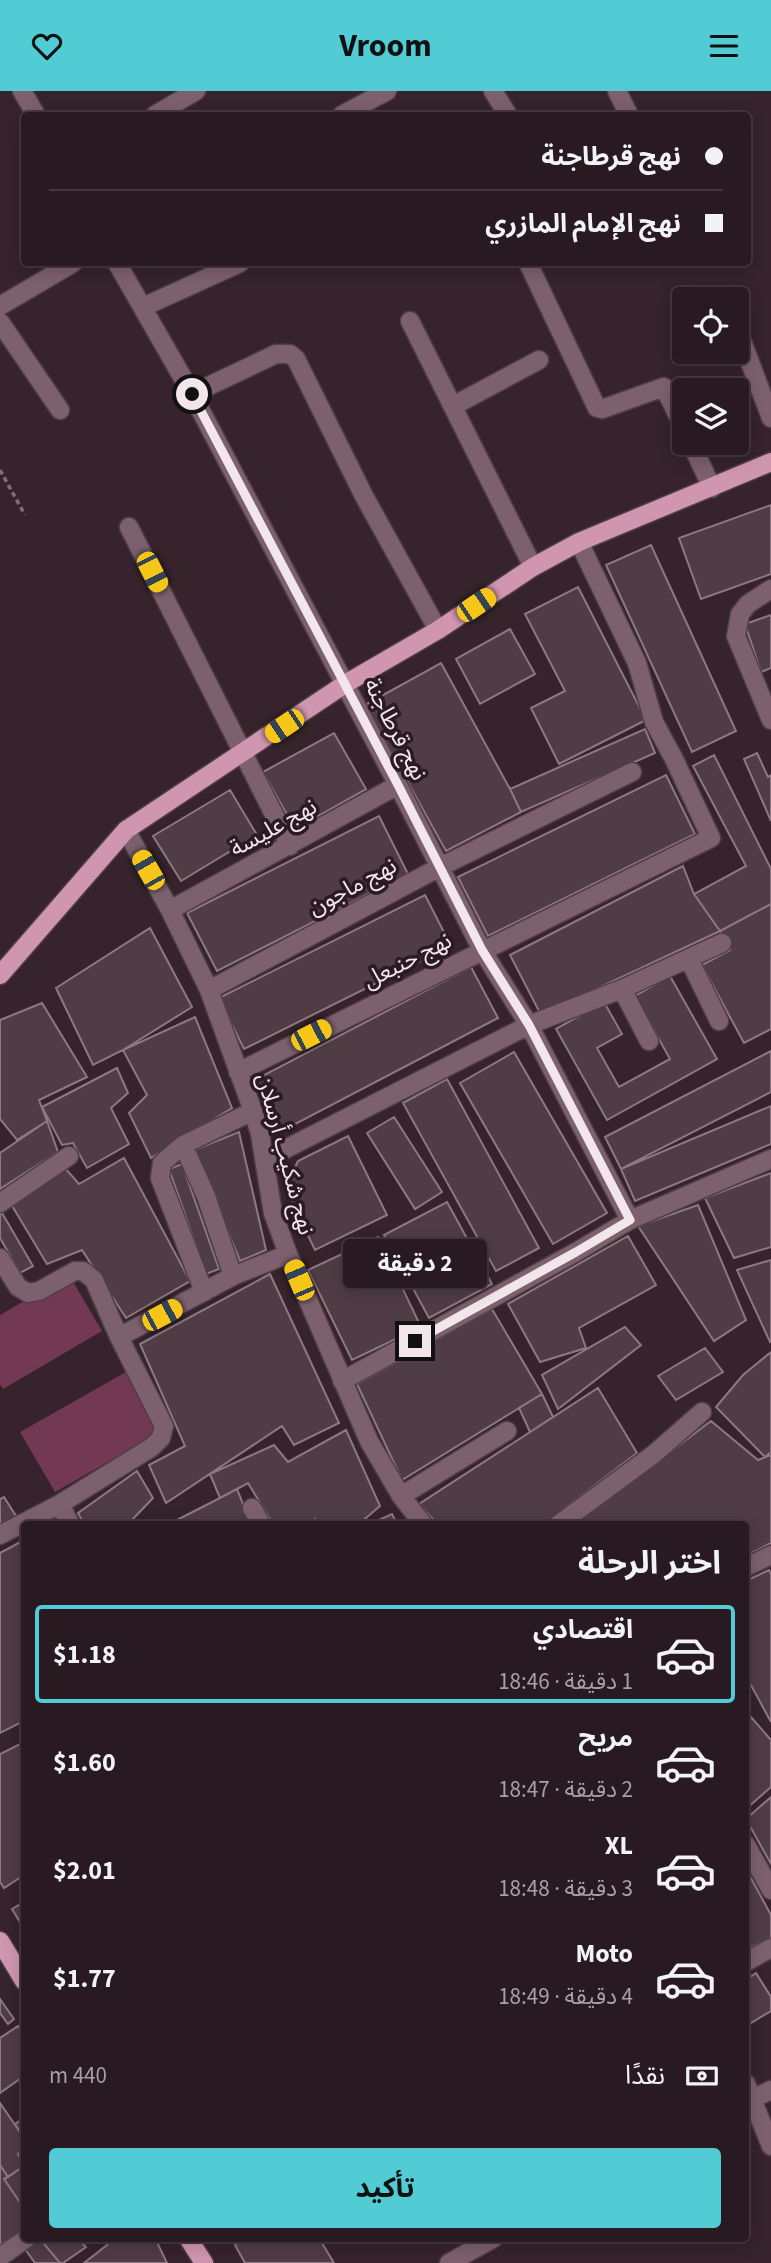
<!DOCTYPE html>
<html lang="ar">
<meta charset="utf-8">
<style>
:root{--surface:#281a20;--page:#302329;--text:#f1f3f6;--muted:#a5a1a5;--line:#44383e;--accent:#51ccd4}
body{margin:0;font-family:"Source Sans 3","Noto Sans Arabic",sans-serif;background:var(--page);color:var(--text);direction:rtl;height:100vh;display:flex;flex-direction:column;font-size:26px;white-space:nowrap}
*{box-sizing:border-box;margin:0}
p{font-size:23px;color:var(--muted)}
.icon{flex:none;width:38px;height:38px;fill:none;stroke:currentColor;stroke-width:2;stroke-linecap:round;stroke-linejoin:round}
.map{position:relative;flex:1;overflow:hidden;direction:ltr}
.details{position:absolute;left:21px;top:1430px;width:728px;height:721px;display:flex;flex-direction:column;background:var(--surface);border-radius:7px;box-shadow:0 4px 18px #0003,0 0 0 2px var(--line);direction:rtl}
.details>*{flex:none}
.hud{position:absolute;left:21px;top:21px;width:730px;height:154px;border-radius:7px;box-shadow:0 4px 18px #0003,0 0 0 2px var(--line);direction:rtl;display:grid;align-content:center;height:154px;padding:0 28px;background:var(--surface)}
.buttons{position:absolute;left:672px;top:196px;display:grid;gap:14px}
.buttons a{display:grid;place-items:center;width:77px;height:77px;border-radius:7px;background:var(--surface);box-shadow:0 4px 18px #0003,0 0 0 2px var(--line);font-size:35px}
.end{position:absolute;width:32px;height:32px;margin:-16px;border:9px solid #f3e6eb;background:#111;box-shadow:0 0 0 4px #111}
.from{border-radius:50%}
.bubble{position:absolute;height:49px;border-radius:7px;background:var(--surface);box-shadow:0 4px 18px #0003,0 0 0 2px var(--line);font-size:23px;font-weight:700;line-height:49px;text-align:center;direction:rtl}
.car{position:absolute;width:21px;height:42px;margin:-21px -10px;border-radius:9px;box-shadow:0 0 5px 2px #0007;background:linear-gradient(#f5c518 24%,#345 0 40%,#f5c518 0 76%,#345 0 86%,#f5c518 0)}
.hud b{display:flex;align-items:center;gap:24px;height:66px;font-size:26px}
.hud b+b{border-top:2px solid var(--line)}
.hud i{width:18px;height:18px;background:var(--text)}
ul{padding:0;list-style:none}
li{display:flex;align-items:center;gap:21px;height:98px;margin:0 14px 10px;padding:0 14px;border:4px solid transparent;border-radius:7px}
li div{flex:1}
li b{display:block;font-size:26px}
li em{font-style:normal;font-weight:700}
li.selected{border-color:var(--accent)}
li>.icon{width:63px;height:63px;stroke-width:1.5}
h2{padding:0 28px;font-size:32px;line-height:84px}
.pay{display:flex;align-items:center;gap:18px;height:77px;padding:0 28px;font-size:26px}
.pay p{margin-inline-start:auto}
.primary-button{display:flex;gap:14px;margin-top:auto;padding:14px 28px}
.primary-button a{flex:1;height:80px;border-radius:7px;background:var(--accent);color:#111;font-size:28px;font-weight:700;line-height:80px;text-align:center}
header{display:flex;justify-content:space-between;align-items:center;height:91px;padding:0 28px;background:var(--accent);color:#111;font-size:32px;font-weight:700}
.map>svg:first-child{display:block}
.green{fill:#723854}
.building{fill:#503c44;stroke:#8e7881;stroke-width:2}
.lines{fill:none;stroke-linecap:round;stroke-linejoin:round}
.minor-casing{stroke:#503e46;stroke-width:21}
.major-casing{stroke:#503e46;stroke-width:21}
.path{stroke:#7f6e75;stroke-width:3.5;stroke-dasharray:5 3.5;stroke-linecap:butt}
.minor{stroke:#7d606d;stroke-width:18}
.major{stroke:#d196af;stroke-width:18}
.route{stroke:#f3e6eb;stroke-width:9}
.labels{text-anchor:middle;stroke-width:7;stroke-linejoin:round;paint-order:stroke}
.street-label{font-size:23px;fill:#f3e6eb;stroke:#2b1a22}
</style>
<header><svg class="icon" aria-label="menu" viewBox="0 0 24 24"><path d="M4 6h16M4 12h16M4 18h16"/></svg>Vroom<svg class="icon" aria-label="heart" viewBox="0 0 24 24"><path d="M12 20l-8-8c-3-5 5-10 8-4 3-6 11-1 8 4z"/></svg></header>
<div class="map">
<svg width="771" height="2172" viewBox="0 0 771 2172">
<rect width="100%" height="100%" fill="#36232b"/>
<path class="green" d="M69,1184L102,1240L3,1298L0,1293V1224Z
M126,1281L161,1341L55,1401L20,1341Z"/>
<path class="building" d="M771,414V483L701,508L679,447Z
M651,454L736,640L692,661L606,474Z
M578,496L646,629L559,673L531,617L565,600L525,523Z
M771,524V577L761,581L745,533Z
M510,538L535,583L480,613L456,568Z
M441,572L510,698L521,721L446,760L365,614Z
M645,638L655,662L521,721L510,698Z
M334,642L366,698L295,738L263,681Z
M757,662L768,686L771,684V730L744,668Z
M714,664L771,778V813L720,840L694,803L746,775L693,675Z
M666,684L695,743L488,845L458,786Z
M230,699L257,744L181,790L153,745Z
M379,725L408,783L217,880L187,822Z
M683,775L694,803L720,840L541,924L510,864Z
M425,804L451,855L244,958L219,907Z
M771,813V938L744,952L702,874L730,859L720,840Z
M150,837L192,916L123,959L93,974L56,897Z
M471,876L498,927L280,1041L253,990Z
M670,885L717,968L607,1029L556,938L604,911L622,943L597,957L619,996L670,968L635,905Z
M42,912L87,986L39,1009L47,1030L17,1049L0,1028V929Z
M195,926L232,1017L151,1067L129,1022L147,1004L123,959Z
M771,960V1001L621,1078L605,1046Z
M514,961L607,1122L553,1153L460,992Z
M117,977L128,1002L111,1017L129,1053L87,1077L73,1052L62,1054L42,1016Z
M447,988L539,1157L496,1180L403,1012Z
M771,1015V1053L635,1110L621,1078Z
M394,1026L442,1101L415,1118L367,1042Z
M47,1030L58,1061L0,1098V1062Z
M239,1041L266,1159L240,1170L194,1059Z
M348,1045L387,1124L315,1159L285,1097L298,1070Z
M124,1067L190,1190L126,1227L82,1159L47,1173L11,1113L65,1077L79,1093Z
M182,1073L219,1178L206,1183L169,1078Z
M771,1082V1156L734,1167L705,1107Z
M447,1111L492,1193L429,1227L384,1144Z
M698,1114L746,1229L714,1250L638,1135Z
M2,1122L33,1175L20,1182L0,1147V1123Z
M628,1145L656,1194L579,1237L586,1257L540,1271L508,1213Z
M378,1146L421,1236L352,1269L308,1179Z
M771,1169V1250L770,1251L737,1179Z
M270,1183L339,1332L294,1354L282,1335L166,1412L149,1374L185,1355L140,1253Z
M492,1218L542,1303L402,1389L357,1293Z
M625,1236L641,1254L558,1318L542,1284Z
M705,1257L723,1281L676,1309L658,1285Z
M771,1261V1361L765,1366L716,1316L743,1284Z
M598,1297L637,1362L544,1433H437L419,1413Z
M542,1303L553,1326L530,1341L519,1317Z
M711,1330L758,1369L771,1364V1452L746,1465V1433H575Z
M346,1339L380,1415L359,1433H324L315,1428L306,1433H273L248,1392L220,1407L210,1383L274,1354L288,1371Z
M137,1380L153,1407L130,1431L131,1433H84L78,1422Z
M237,1398L251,1433H169L220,1407Z
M4,1406L16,1425L0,1435V1408Z
M392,1423L397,1433H370Z
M24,1449V1630L0,1642V1462Z
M769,1479L771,1483V1631L746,1585V1490Z
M751,1626L771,1649V1696L746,1718V1629Z
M24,1651V1784L4,1797L0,1791V1663Z
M771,1706V1773L746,1728Z
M746,1778L771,1824V1847L746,1859Z
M24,1811V1838L12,1818Z
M756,1882L771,1906V1920L746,1935V1889Z
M0,1908L14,1928L8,1933L0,1922Z
M18,1935L24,1945V1985L0,2002V1947Z
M0,2012L24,2047V2059L18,2063L24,2075L8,2086L0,2074Z
M24,2027V2047L15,2033Z
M24,2059V2073L18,2063Z
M0,2074L8,2086L4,2088L19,2110L24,2107V2139L0,2154Z
M24,2075V2107L19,2110L4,2088Z
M83,2147L80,2150L86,2156L63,2172H60L40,2148Z
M111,2147H155L167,2172H84L107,2154Z
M245,2147H319L334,2172H245L235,2154Z
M40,2148L60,2172H35L25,2158Z"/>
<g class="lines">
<g class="minor-casing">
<path id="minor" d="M22,0L36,24
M493,0L508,24
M617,0L629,24
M155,24L196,0
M342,24L387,0
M117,172L192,303L398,694L482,859L529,934L630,1129
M529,174L597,317L602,318L664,296L684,337
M0,215L73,172
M143,216L240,172
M410,230L533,476
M0,231L60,319
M737,237L771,327
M192,303L276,263H290L296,268L364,405L438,539
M453,315L539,269
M691,352L712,397
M129,436L290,755
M771,498L748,513L740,523L736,545L771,629
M126,739L170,819L209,899L253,1020L260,1043L273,1122L288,1163L369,1350L401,1405L423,1433
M170,819L398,694
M689,868L719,930
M622,898L649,950
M209,899L440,776L632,681
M238,981L711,747L674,668L654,631L637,572L579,451
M183,1054L206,1105L233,1185
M264,1069L529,934L622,898L722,852
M0,1112L69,1065
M0,1167L18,1196L28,1202L39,1200L75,1180H83L88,1184L94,1189L119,1246L164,1335L161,1347L152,1356L60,1413L0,1444
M204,1201L160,1087L162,1072L183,1054L253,1020
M119,1246L233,1185L288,1163
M342,1290L576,1161L630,1129L771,1068
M401,1405L507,1340
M60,1413L70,1433
M252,1417L261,1433
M559,1433L654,1363L702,1321
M746,1476L771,1464
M746,1754L771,1799
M746,1871L771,1857
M746,1993L771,2055
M746,2011L771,1999
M0,2166L27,2147
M449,2172L494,2147"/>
</g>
<g class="major-casing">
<path id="major" d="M0,884L126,739L345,593L438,539L533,476L579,451L771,371
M0,1850L24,1890
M188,2147L204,2172"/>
</g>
<path class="path" d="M0,379L25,424"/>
<use href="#minor" class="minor"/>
<use href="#major" class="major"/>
</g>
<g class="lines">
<path class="route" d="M192,303L398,694L482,859L529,934L630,1129L576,1161L415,1250"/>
</g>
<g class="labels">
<g class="street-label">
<text transform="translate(396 638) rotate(63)" y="8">نهج قرطاجنة</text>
<text transform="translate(273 736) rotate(-29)" y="8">نهج عليسة</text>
<text transform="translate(352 795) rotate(-28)" y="8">نهج ماجون</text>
<text transform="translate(407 869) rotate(-27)" y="8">نهج حنبعل</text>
<text transform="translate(286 1063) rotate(75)" y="8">نهج شكيب أرسلان</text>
</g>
</g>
</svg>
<div class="buttons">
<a><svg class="icon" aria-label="locate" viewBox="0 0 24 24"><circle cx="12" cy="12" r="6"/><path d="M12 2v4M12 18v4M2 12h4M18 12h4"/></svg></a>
<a><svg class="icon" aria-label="layers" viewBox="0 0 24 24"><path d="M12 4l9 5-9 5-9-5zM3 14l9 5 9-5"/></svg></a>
</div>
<i class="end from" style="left:192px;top:303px"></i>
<i class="end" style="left:415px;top:1250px"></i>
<div class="bubble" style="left:343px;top:1148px;width:144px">2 دقيقة</div>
<i class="car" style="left:152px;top:481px;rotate:153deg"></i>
<i class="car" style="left:476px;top:514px;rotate:56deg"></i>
<i class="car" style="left:284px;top:635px;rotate:236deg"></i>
<i class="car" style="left:148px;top:779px;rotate:330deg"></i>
<i class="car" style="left:311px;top:944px;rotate:63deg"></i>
<i class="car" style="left:299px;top:1189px;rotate:337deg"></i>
<i class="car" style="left:162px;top:1224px;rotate:62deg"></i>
<div class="hud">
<b><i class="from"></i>نهج قرطاجنة</b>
<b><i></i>نهج الإمام المازري</b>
</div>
<section class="details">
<h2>اختر الرحلة</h2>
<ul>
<li class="selected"><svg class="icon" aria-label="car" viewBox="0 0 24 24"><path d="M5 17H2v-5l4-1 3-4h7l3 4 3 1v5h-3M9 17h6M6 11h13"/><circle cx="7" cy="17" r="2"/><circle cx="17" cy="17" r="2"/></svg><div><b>اقتصادي</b><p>1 دقيقة · 18:46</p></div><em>$1.18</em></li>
<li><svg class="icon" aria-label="car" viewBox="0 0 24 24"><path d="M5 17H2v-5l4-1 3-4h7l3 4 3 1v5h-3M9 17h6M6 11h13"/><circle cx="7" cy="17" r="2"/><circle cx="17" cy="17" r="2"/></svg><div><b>مريح</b><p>2 دقيقة · 18:47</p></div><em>$1.60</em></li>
<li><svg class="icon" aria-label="car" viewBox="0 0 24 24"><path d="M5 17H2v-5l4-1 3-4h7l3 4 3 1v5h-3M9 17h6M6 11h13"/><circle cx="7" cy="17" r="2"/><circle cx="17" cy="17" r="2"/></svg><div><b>XL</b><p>3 دقيقة · 18:48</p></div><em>$2.01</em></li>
<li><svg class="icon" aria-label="car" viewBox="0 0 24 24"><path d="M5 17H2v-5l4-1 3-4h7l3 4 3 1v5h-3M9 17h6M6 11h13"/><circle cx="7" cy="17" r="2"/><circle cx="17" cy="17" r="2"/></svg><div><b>Moto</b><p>4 دقيقة · 18:49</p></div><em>$1.77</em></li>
</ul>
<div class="pay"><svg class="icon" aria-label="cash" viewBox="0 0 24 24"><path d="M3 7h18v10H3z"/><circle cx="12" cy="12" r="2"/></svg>نقدًا<p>440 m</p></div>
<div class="primary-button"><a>تأكيد</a></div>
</section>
</div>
